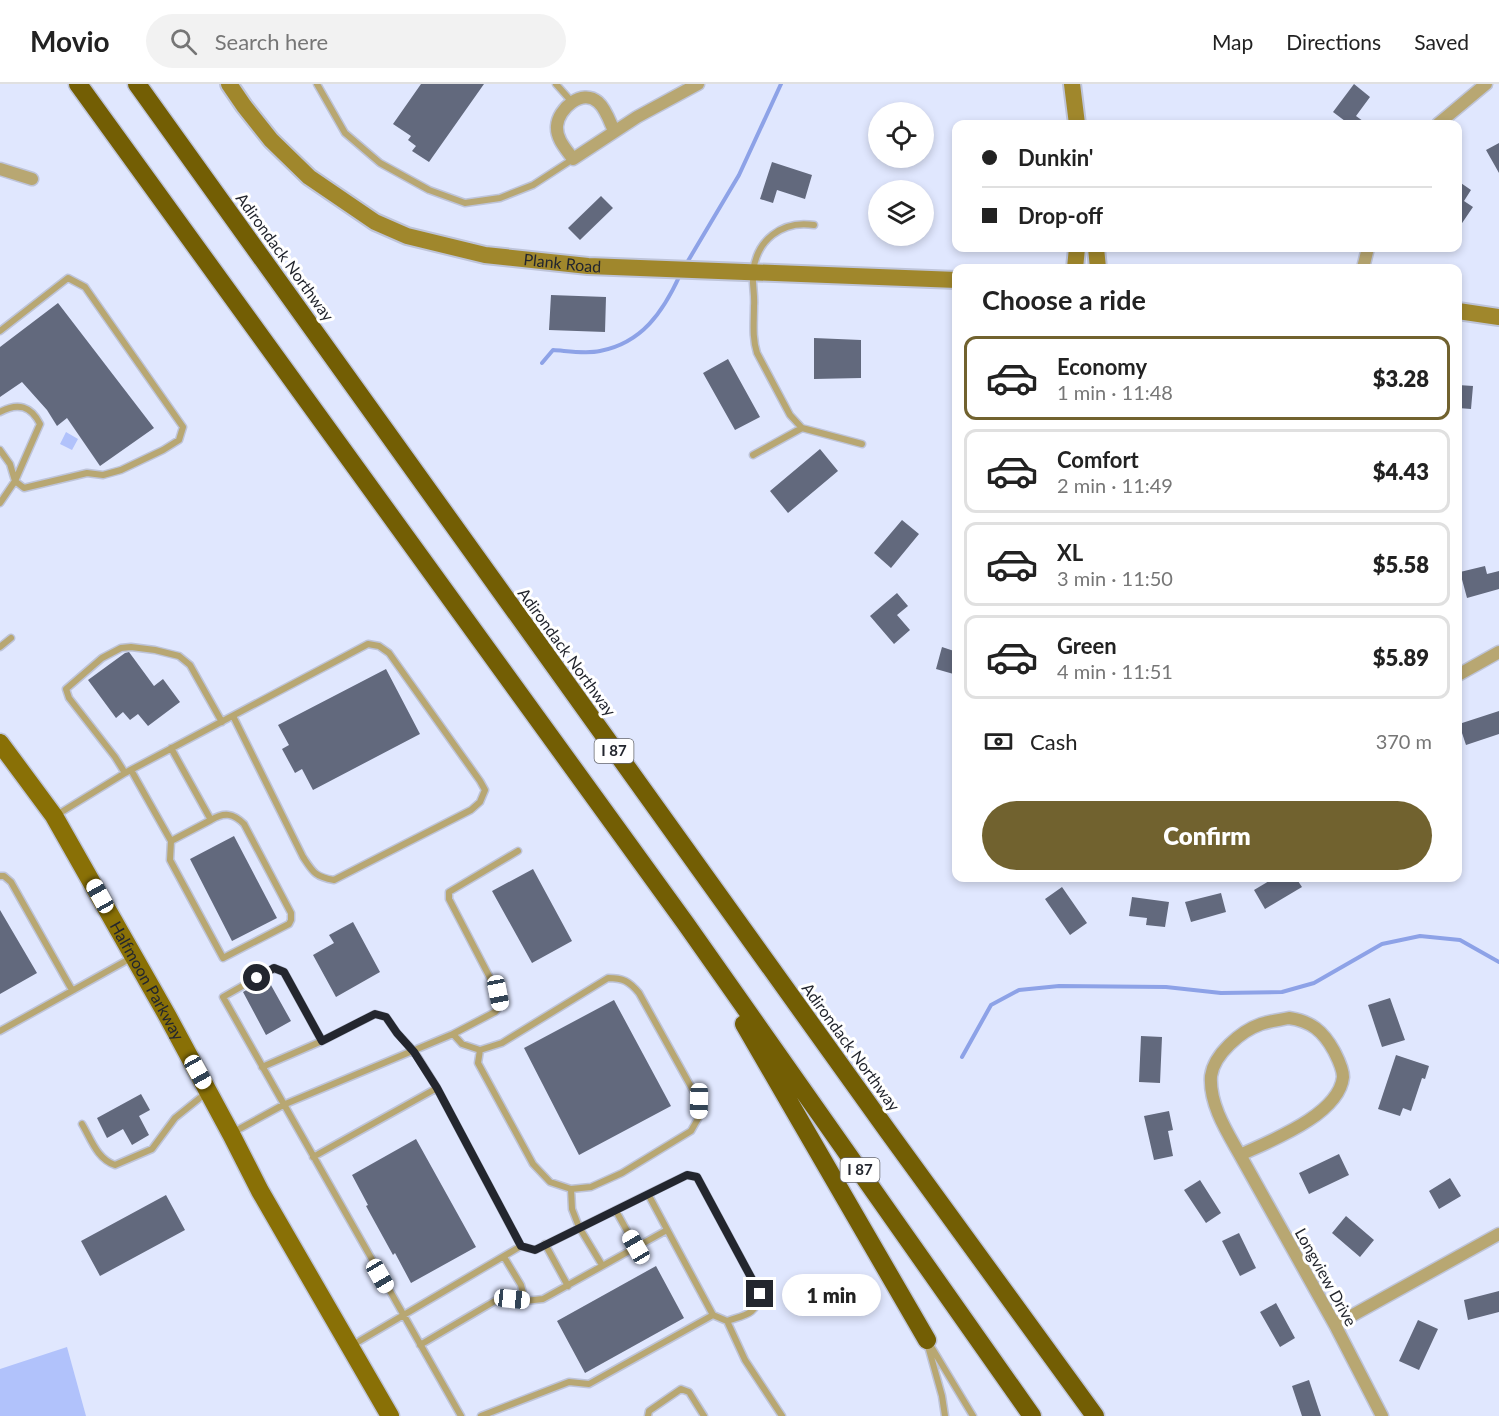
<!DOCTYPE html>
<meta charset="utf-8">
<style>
:root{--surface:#fff;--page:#f2f2f2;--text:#222;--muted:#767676;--line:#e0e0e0;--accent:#71622f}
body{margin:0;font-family:Lato,sans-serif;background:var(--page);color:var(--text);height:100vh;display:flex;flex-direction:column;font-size:22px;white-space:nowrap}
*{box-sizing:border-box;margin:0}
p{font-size:20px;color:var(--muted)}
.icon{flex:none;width:33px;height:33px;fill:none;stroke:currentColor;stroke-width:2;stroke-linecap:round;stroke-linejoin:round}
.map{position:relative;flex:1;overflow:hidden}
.sheet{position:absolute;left:952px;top:180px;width:510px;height:618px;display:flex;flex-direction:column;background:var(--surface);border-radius:12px;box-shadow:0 3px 9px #0003}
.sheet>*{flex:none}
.top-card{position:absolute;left:952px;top:36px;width:510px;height:132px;border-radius:12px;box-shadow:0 3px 9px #0003;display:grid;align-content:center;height:132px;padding:0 30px;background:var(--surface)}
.tools{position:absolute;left:868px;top:18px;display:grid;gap:12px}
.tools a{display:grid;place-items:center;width:66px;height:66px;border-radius:50%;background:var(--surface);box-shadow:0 3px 9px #0003;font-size:30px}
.end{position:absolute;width:27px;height:27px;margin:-14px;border:8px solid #23262e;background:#fff;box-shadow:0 0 0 3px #fff}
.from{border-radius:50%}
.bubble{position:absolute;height:42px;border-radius:21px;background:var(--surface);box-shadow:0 3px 9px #0003;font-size:20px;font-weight:800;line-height:42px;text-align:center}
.car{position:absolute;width:18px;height:36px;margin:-18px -9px;border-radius:8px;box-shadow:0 0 4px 2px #0007;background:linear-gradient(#fff 24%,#345 0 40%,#fff 0 76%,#345 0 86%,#fff 0)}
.top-card b{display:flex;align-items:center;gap:21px;height:57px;font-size:22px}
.top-card b+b{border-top:2px solid var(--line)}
.top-card i{width:15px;height:15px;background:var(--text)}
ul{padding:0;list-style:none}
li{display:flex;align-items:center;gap:18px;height:84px;margin:0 12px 9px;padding:0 18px;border:3px solid var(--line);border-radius:12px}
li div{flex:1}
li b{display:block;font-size:22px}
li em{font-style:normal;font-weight:800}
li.current{border-color:var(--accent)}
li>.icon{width:54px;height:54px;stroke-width:1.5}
h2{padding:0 30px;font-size:27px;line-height:72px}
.pay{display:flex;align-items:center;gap:15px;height:66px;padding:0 30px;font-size:22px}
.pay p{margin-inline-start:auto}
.primary-button{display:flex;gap:12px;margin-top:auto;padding:12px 30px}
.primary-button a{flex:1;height:69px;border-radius:36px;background:var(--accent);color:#fff;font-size:24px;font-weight:800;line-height:69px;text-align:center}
header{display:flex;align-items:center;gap:36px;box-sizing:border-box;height:84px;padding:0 30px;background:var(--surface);border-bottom:2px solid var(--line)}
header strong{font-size:28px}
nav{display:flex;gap:33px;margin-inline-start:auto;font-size:21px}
.search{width:420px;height:54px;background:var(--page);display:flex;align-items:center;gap:15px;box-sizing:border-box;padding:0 21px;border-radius:33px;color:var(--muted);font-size:22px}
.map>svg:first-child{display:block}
.green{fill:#b1c2fb}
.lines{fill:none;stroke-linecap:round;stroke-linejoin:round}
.stream{stroke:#8da2e7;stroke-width:4}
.building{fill:#62697d}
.lane-casing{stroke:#bec4d9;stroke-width:9}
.street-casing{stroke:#bec4d9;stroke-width:15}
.secondary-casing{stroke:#bec4d9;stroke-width:20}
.primary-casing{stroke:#bec4d9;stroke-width:21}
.highway-casing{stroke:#bec4d9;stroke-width:21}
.lane{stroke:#b8a772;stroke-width:6}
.street{stroke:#b8a772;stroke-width:12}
.secondary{stroke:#a0872c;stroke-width:16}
.primary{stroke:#897006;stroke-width:18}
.highway{stroke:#735e04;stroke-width:18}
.route{stroke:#23262e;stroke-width:8}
.labels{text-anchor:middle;stroke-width:6;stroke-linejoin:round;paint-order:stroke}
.shield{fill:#fff;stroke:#65676d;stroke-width:1.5}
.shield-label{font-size:15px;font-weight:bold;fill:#23262e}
.street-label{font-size:16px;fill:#23262e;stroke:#fff}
</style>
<header>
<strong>Movio</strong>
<div class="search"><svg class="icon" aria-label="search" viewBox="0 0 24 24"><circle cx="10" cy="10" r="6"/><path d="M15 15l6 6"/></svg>Search here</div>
<nav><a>Map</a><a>Directions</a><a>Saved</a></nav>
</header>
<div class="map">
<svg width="1499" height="1332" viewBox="0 0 1499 1332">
<rect width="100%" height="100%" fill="#e0e7fe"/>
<path class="green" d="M66,348L78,355L72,366L60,360Z
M67,1263L86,1332H0V1285Z"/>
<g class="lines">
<path class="stream" d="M685,182L739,91L781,0
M542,279L553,266C568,267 586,270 600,267C642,259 663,228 680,191
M962,973L991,921L1019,906L1059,902L1166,903L1221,909L1282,908L1314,899L1382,860L1420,852L1460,856L1499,878"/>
</g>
<path class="building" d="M421,0H484L429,78L412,67L416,62L408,56L411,52L393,40Z
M1354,0L1370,13L1356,32L1367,40H1349L1333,28Z
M1499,59V89L1486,66Z
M772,78L812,91L805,115L777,106L773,119L760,115Z
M1458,97L1471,106L1464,117L1473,123L1458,145Z
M601,112L613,124L580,156L568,144Z
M551,211L606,213L605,248L549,246Z
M58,219L154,344L100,382L67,334L57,342L47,326L22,298L0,313V263Z
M814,254L861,256V294L814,295Z
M728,275L760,333L735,346L703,289Z
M1458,301L1473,302L1471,325L1458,324Z
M820,365L838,387L788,429L770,407Z
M902,436L919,450L891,484L874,469Z
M1485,482L1487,490L1499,487V505L1467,514L1460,488Z
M897,509L908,522L897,531L910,546L894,560L870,532Z
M942,563L957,568V591L936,585Z
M129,568L154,602L163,595L180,618L148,642L138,630L130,636L123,628L116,634L88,596L125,569Z
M386,585L420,650L313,706L302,685L295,689L282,665L289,661L278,641Z
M1499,627V650L1466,661L1459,640Z
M234,752L277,834L232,857L190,775Z
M533,785L572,857L532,879L492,807Z
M1274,794H1296L1302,803L1265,825L1254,806Z
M1062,803L1087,839L1070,851L1045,815Z
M1221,809L1226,828L1191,838L1185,818Z
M1132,813L1169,818L1165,843L1146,841L1147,834L1129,832Z
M0,826L37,889L0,910Z
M353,838L380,888L336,913L313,871L334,859L329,851Z
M267,894L291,937L266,951L243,908Z
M1390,914L1405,956L1382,963L1368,921Z
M614,916L671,1022L579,1071L524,964Z
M1141,952L1162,953L1160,999L1139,998Z
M1396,971L1429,982L1425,995L1422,994L1411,1027L1403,1024L1400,1032L1378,1025Z
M141,1010L150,1026L139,1032L149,1051L132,1061L123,1045L107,1054L97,1034Z
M1169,1027L1173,1046L1168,1047L1173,1072L1154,1076L1144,1032Z
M416,1055L476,1163L411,1199L395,1169L393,1171L366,1122L368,1121L352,1091Z
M1339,1070L1349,1091L1309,1110L1299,1089Z
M1450,1094L1461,1112L1439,1125L1429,1107Z
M1200,1096L1221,1129L1206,1139L1184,1106Z
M166,1111L185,1146L100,1192L81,1157Z
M1346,1132L1374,1156L1360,1173L1332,1149Z
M1239,1149L1256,1184L1240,1192L1222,1157Z
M656,1182L684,1234L585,1289L557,1237Z
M1499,1207V1228L1468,1236L1464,1216Z
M1276,1219L1295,1254L1280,1263L1260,1228Z
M1418,1236L1438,1245L1419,1286L1399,1277Z
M1309,1296L1321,1332H1302L1292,1302Z"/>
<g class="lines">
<g class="lane-casing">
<path id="lane" d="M317,0L345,49L380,79L429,106L465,119L500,114L533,101L573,75
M556,0L572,18
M814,141C782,136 756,156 753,189C752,200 755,211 754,222C754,239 752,253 757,269L790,331L802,344L862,360
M0,247L68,194L85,203L183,343L179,356L163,366L121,386L103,391L87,389L24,404L15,397L10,380L0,366
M0,328C18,318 31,322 40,340L15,397L0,419
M753,371L802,344
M0,563L11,554
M131,686L171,757L211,736L171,664
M125,689L115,673L69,614L66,605L102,574L121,564L131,563L155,566L179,572L190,581L222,638
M55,732L125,689L368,560L379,562L389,569L480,697L485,706L480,718L471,726L334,796C315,793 313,788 303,773L233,632
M171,757L170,776L223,874L289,840L291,836V829L244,740C233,729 224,728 211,736
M0,792H4L11,798L72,906
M608,894C623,894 629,897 639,909L699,1017V1033L691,1047L622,1089L591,1103L571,1105L550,1098L533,1080L478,979L480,966L502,959Z
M0,947L131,874
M453,950L495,928L501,921L498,909L449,815V808L518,767
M322,957L284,888L274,884L223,913L461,1332
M262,983L322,957L375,930L386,933L397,949L414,967L437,1004L521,1162
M82,1040C91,1055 97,1075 115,1081L152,1065L175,1034L206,1009
M232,1049L283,1021L453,950L462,960L480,966
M313,1073L437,1004
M571,1105L572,1125L579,1143L602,1181
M648,1110L687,1091L697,1093L760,1210C757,1231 744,1231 727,1237L713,1231
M616,1127L636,1163
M545,1160L568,1202
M504,1173L521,1201L525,1217
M727,1237L745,1276L782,1332
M929,1259L973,1332
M420,1261L500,1214L525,1217L543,1215L667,1146
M351,1262L521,1162L535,1166L648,1110L713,1231L589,1300L569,1298L481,1332
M928,1262L942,1312L945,1332
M648,1332L649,1327L681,1305L689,1308L704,1332"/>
</g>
<g class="street-casing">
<path id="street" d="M1438,40L1486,0
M614,47C610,38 606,25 598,18C582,4 558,25 557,42C556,55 566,65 573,75L637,33L698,0
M0,85L32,95
M1363,184L1368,164
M1458,591L1499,568
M1289,934C1311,937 1323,947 1334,967C1338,975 1343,984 1343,993C1339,1031 1270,1057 1240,1071C1227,1048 1209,1020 1211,992C1214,970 1241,947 1261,940C1270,937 1280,936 1289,934Z
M1240,1071L1335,1241L1382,1332
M1335,1241L1499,1150"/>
</g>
<g class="secondary-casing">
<g id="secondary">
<path id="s1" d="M229,0L244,22L271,56L309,93L375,138L407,152L485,171L588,182L957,196"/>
<path d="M1072,0L1077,40"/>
<path d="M1096,164L1098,184"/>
<path d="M1075,184L1077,164"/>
<path d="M1458,227L1499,233"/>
</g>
</g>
<g class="primary-casing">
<g id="primary">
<path id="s2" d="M0,659L54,732L168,933L231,1050L260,1107L390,1332"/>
</g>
</g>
<g class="highway-casing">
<path id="highway" d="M78,0L686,840L1032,1332
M137,0L887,1046L1095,1332
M744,940L927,1256"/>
</g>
<use href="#lane" class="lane"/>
<use href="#street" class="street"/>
<use href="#secondary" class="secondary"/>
<use href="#primary" class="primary"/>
<use href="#highway" class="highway"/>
</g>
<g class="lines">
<path class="route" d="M257,894L274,884L284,888L322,957L375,930L386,933L397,949L414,968L437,1004L521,1162L535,1166L687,1091L697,1093L760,1210"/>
</g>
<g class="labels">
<g class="shield">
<rect x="594.5" y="655" width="39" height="24" rx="4.5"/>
<rect x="840.5" y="1074" width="39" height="24" rx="4.5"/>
</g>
<g class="shield-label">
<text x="614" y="672">I 87</text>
<text x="860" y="1091">I 87</text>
</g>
<g class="street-label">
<text transform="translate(285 173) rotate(54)" y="6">Adirondack Northway</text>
<text dy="6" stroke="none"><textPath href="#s1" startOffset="396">Plank Road</textPath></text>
<text transform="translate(567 568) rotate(54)" y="6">Adirondack Northway</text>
<text dy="6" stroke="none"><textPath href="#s2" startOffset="280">Halfmoon Parkway</textPath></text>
<text transform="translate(851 963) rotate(54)" y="6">Adirondack Northway</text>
<text transform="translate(1326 1193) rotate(61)" y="6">Longview Drive</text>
</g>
</g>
</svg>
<div class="tools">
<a><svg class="icon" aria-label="locate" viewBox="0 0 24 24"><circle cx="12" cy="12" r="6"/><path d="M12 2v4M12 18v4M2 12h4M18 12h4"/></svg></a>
<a><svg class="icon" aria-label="layers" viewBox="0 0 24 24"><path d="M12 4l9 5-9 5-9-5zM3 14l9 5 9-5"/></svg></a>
</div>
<i class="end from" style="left:257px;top:894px"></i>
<i class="end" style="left:760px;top:1210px"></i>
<div class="bubble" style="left:782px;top:1190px;width:99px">1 min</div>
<i class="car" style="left:100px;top:812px;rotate:331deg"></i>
<i class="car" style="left:498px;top:909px;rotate:169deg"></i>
<i class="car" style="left:198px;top:988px;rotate:151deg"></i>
<i class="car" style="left:699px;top:1017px;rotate:181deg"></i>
<i class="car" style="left:636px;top:1163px;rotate:330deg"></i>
<i class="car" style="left:380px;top:1192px;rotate:150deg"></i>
<i class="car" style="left:512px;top:1215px;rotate:96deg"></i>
<div class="top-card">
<b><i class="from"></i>Dunkin'</b>
<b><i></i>Drop-off</b>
</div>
<section class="sheet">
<h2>Choose a ride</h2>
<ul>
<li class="current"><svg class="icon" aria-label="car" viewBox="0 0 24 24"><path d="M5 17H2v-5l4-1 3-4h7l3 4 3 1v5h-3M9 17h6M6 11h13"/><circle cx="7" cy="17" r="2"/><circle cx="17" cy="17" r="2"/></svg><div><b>Economy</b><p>1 min · 11:48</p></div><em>$3.28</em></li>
<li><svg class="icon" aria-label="car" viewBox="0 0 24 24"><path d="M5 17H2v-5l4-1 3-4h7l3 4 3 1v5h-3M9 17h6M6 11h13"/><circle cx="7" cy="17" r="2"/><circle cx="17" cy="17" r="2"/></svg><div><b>Comfort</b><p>2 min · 11:49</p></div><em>$4.43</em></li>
<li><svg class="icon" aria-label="car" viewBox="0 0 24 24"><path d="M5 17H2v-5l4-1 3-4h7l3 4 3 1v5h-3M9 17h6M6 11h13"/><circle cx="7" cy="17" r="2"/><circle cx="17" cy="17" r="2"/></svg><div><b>XL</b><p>3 min · 11:50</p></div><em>$5.58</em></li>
<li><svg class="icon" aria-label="car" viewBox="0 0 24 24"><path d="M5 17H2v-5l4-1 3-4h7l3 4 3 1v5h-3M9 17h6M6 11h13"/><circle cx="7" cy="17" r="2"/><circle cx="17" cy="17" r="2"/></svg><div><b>Green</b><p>4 min · 11:51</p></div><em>$5.89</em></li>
</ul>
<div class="pay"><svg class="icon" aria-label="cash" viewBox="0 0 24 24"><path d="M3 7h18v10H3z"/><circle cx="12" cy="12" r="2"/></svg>Cash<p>370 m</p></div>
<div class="primary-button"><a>Confirm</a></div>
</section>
</div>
